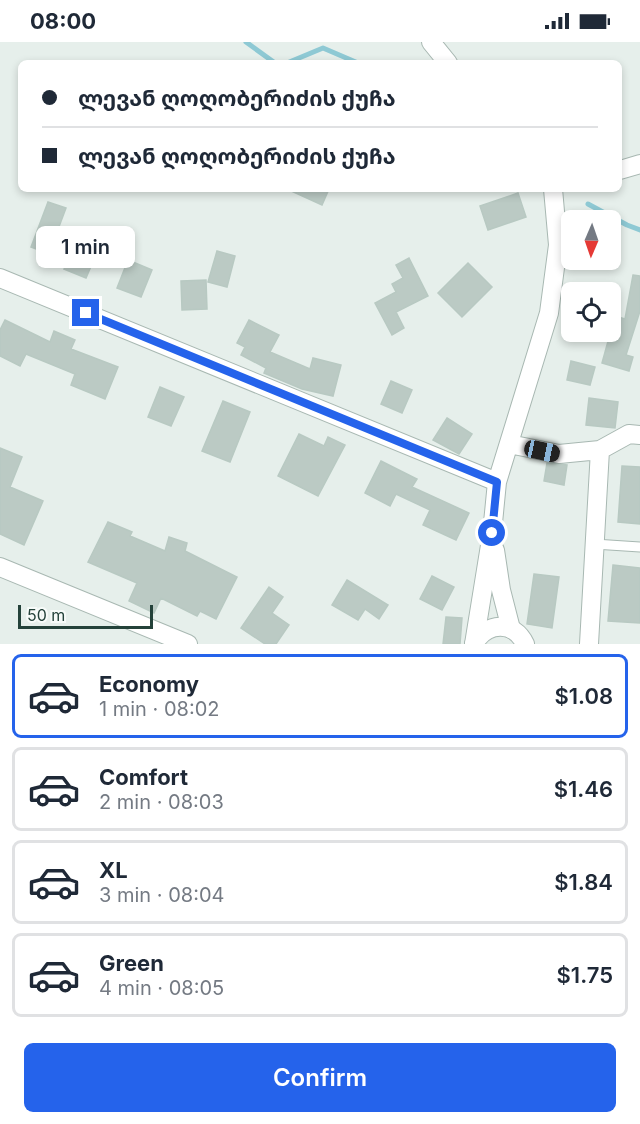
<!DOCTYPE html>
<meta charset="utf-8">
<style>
:root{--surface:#fff;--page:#f6f6f7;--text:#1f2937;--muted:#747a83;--line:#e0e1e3;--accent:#2563eb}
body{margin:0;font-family:Inter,"Noto Sans Georgian",sans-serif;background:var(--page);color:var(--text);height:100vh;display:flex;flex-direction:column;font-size:22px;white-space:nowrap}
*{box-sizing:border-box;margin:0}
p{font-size:20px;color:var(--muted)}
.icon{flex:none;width:33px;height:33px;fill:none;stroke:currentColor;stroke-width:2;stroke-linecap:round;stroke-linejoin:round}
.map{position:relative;height:602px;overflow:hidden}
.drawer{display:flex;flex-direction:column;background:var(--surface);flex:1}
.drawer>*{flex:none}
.banner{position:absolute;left:18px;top:18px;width:604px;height:132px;border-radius:9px;box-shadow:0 3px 9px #0003;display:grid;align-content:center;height:132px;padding:0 24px;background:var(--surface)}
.needle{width:39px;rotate:182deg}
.fabs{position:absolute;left:561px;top:168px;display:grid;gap:12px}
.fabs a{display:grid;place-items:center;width:60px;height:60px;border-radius:9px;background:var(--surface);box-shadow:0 3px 9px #0003;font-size:30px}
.scale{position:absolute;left:18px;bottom:15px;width:135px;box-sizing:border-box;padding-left:6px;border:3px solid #24423a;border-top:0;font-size:16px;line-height:21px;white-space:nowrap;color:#24423a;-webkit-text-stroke:4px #f7fbf9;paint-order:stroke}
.end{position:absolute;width:27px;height:27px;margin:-14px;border:8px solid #2563eb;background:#fff;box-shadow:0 0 0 3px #fff}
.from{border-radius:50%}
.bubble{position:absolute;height:42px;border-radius:9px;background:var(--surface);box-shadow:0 3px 9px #0003;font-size:20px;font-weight:600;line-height:42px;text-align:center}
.car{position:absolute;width:18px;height:36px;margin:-18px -9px;border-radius:8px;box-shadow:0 0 4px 2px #0007;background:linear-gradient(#222 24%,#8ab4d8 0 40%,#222 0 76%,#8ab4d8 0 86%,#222 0)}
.banner b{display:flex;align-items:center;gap:21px;height:57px;font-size:22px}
.banner b+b{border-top:2px solid var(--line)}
.banner i{width:15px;height:15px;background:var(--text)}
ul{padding:10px 0 0;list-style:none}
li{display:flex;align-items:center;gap:18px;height:84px;margin:0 12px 9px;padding:0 12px;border:3px solid var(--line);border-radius:9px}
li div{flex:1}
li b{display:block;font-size:22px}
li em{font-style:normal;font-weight:600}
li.on{border-color:var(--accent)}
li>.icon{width:54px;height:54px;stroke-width:1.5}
.button{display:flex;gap:12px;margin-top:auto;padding:12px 24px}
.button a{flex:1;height:69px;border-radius:9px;background:var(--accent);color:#fff;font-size:24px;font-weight:600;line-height:69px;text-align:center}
.status{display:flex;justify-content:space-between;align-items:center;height:42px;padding:0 30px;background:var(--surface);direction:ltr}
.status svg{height:16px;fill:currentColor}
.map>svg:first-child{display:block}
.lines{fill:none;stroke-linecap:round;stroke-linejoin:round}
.stream{stroke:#8ec9d4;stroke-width:5}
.building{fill:#bbcac4;stroke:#b8c9c2;stroke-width:1.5}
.service-casing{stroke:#a8b8b2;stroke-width:11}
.minor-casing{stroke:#a8b8b2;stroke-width:20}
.tertiary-casing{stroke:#a8b8b2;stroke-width:20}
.service{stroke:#fff;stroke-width:9}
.minor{stroke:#fff;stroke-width:18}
.tertiary{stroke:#fff;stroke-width:18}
.route{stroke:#2563eb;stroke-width:8}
</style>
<div class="status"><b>08:00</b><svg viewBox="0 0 49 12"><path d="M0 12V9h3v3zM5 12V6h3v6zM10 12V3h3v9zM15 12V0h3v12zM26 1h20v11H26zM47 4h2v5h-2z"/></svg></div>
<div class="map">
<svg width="640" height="602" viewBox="0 0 640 602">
<rect width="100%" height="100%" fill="#e6efeb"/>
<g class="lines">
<path class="stream" d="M246,0L275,21
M287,21L323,6L358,21
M588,162L627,183L640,188"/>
</g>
<path class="building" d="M287,147H329L322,163Z
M518,151L526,175L488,188L480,164Z
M48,160L66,166L54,198L95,215L86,236L64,227L68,219L31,205Z
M217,209L235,214L227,245L208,240Z
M409,216L428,254L396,270L404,286L392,293L375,261L396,250L392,242L403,236L396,223Z
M128,218L152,228L141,255L117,246Z
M468,221L492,245L462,275L438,251Z
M633,233L640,234V269L626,313L633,315L629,329L602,321L615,274L625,277Z
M206,238L207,267L182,268L181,239Z
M5,278L50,300L54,289L75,298L71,307L118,325L105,357L71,343L75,332L26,312L20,324L0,314V288Z
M249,278L279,293L270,310L310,327L313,316L341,323L333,354L302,347L264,331L266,326L241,313L245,305L237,301Z
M571,319L595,325L590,343L567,338Z
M391,339L412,348L402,371L381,362Z
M160,345L184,355L171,384L148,375Z
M589,356L618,360L615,386L586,383Z
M223,359L250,370L230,420L202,409Z
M447,376L472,392L459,412L433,398Z
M299,392L324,404L328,395L345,403L318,454L278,434Z
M0,406L22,415L10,445L43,459L24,503L0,492Z
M381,419L417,437L412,445L469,471L456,498L423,483L430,468L396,452L390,464L365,451Z
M547,421L567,423L564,443L544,439Z
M622,424L640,425V482L618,480Z
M108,480L132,490L130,494L165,509L169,495L187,501L185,509L237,535L216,577L200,569L197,574L161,556L154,571L129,559L137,541L88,520Z
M613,523L640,526V581L608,579Z
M534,532L559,535L552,586L527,582Z
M432,534L454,545L442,568L420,557Z
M347,538L388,563L379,577L365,567L358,578L332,563Z
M269,545L283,555L272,571L289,583L276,602H265L241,586Z
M446,575L462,576L460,602H443Z"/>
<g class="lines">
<g class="service-casing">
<path id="service" d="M594,502L640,505"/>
</g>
<g class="minor-casing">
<path id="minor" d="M431,0L448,21
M620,128L640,122
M0,236L497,440
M509,402L559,412L600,408L629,392L640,393
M495,508L501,548L511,587
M0,525L188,602
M474,602L492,491L497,440L549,271L558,203L553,147
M589,602L600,408"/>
</g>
<g class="tertiary-casing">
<path id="tertiary" d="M474,602C486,580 514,578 525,602"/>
</g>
<use href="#service" class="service"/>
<use href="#minor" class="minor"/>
<use href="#tertiary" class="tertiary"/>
</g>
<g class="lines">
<path class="route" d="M86,271L497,440L492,491"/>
</g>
</svg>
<div class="fabs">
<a><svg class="needle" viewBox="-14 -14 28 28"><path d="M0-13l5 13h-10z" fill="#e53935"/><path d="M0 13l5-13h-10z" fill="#747a83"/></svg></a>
<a><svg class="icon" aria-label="locate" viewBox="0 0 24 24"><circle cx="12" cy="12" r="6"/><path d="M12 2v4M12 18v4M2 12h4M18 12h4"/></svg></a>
</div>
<div class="scale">50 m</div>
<i class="end from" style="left:492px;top:491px"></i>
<i class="end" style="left:86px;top:271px"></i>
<div class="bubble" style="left:36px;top:184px;width:99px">1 min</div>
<i class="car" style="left:542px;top:409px;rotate:102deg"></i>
<div class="banner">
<b><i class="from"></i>ლევან ღოღობერიძის ქუჩა</b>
<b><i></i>ლევან ღოღობერიძის ქუჩა</b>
</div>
</div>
<section class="drawer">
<ul>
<li class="on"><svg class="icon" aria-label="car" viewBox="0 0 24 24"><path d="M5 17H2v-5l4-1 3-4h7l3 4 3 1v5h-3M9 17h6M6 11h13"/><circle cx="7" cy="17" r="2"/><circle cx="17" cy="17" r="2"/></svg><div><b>Economy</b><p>1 min · 08:02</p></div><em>$1.08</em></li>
<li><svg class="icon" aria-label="car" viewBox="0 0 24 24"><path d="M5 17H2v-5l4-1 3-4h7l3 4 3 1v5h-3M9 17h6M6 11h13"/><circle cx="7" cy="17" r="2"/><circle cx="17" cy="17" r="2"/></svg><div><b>Comfort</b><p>2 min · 08:03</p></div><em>$1.46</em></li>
<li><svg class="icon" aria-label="car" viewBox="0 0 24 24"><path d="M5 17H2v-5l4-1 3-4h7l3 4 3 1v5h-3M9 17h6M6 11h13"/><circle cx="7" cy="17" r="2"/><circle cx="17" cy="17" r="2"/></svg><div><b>XL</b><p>3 min · 08:04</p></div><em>$1.84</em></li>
<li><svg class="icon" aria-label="car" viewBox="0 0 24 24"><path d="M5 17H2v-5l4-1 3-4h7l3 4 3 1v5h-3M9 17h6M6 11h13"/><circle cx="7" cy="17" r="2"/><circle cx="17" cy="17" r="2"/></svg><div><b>Green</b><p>4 min · 08:05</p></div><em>$1.75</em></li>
</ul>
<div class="button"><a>Confirm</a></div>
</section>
